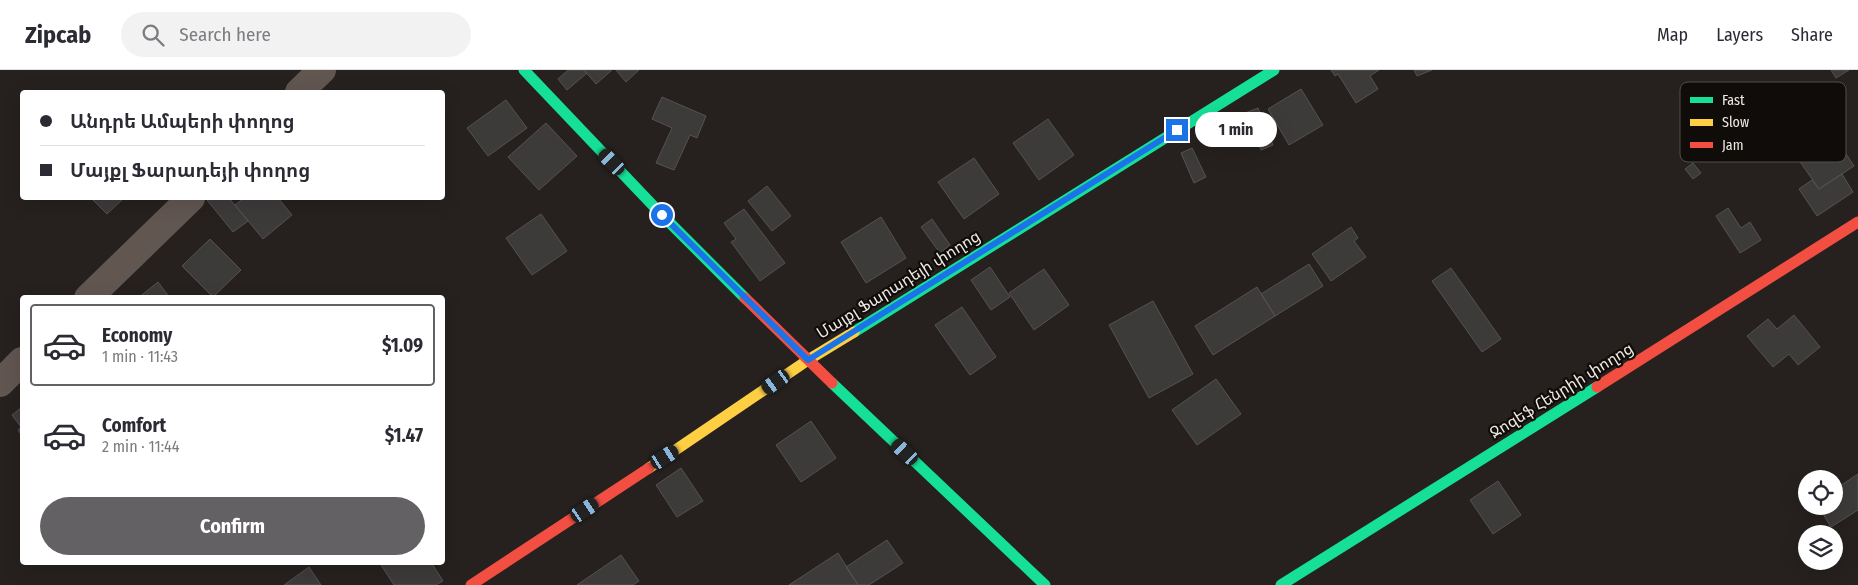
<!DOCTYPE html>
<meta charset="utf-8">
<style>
:root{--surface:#fff;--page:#f2f2f3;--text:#2b2b33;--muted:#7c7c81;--line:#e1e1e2;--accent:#646164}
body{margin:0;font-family:"Fira Sans Condensed","Noto Sans Armenian",sans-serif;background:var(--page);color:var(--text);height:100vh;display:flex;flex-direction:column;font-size:19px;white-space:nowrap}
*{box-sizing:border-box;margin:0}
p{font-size:16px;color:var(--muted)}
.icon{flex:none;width:28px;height:28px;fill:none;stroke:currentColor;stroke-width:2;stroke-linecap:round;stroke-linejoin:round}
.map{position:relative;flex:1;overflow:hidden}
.panel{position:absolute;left:20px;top:225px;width:425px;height:270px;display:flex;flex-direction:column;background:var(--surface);border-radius:5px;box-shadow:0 5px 20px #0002}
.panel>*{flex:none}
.guide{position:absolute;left:20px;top:20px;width:425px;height:110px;border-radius:5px;box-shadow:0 5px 20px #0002;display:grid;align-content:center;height:110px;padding:0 20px;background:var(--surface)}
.tools{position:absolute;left:1798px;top:400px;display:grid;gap:10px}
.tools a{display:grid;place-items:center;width:45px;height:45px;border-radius:50%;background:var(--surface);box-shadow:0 5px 20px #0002;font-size:25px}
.end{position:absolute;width:22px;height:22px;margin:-11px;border:6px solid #1a73e8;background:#fff;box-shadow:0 0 0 2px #fff}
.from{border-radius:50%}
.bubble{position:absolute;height:35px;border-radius:18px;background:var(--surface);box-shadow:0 5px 20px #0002;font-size:16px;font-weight:700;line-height:35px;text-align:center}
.car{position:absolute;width:15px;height:30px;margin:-15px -8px;border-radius:6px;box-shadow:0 0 4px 1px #0007;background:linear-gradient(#222 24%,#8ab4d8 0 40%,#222 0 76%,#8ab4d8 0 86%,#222 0)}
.guide b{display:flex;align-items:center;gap:18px;height:48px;font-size:19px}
.guide b+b{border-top:1px solid var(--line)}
.guide i{width:12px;height:12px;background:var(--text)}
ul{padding:9px 0 0;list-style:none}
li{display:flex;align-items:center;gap:15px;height:82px;margin:0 10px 8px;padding:0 10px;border:2px solid transparent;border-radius:5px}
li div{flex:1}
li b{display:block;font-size:19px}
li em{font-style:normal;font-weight:700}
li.selected{border-color:var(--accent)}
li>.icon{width:45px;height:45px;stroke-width:1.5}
.cta{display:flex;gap:10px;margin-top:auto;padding:10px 20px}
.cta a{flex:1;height:58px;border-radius:30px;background:var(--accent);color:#fff;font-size:20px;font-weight:700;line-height:58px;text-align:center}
header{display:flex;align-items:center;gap:30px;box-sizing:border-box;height:70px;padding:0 25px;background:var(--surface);border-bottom:1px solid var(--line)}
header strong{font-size:24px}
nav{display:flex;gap:28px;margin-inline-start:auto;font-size:18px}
.search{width:350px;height:45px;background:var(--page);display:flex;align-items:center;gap:12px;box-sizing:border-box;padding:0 18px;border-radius:28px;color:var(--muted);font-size:19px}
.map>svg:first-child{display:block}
.building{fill:#3d3a3a;stroke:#565252}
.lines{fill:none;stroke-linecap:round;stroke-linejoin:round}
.street{stroke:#625651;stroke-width:28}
.fast{stroke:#16e098;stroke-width:11}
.slow{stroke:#ffcf43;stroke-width:11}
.jam{stroke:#f24e42;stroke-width:11}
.route{stroke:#1a73e8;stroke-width:6}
.labels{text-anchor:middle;stroke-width:4.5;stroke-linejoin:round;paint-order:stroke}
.street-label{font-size:16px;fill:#efe9e4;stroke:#0f0c09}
.key{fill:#0f0c09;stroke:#524e4b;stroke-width:1}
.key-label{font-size:14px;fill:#efe9e4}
</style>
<header>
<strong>Zipcab</strong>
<div class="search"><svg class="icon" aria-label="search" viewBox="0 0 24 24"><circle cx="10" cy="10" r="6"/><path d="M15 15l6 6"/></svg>Search here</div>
<nav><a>Map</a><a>Layers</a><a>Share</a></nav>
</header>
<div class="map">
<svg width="1858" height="515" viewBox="0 0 1858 515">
<rect width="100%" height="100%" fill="#26211e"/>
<path class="building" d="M568,0H584L587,3L567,20L558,9Z
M584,0H612L596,14Z
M616,0H639L626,12Z
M1331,0H1379L1370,6L1378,19L1356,33L1338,4L1335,6Z
M1414,0H1432L1417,6Z
M1831,0H1849L1836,8Z
M1301,19L1323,55L1289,75L1268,39Z
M662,27L706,46L697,68L690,65L674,100L656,93L672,58L652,49Z
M506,30L527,58L488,86L467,58Z
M1258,38L1273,75L1261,80L1245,43Z
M1048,49L1074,85L1039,110L1013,73Z
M546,53L577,86L539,120L508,87Z
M1830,60L1854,96L1819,119L1794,83Z
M1192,78L1206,107L1194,113L1181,83Z
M974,88L999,124L964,149L938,112Z
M1693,93L1701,103L1693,109L1685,99Z
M1842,104L1853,122L1817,146L1799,119L1812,110L1819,119Z
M767,116L791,146L772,161L748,131Z
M91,128H124L107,144Z
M210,128H229L248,151L233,162L207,130Z
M244,128H278L292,145L263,169L235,135Z
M1728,138L1741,158L1750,152L1761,170L1740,183L1716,146Z
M744,139L785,193L760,211L731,172L736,169L724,153Z
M541,144L567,181L532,205L506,168Z
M881,147L906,188L866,213L841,172Z
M932,149L950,175L940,183L921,157Z
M1351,157L1358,168L1354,171L1366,187L1331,211L1312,184Z
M210,169L241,200L213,227L182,196Z
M1309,194L1323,216L1275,246L1261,224Z
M990,197L1010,227L991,240L971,210Z
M1451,198L1501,269L1482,282L1432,211Z
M1044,199L1069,235L1034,260L1009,223Z
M158,212L170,228H138Z
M1257,217L1275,246L1213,285L1195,256Z
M1153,231L1193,304L1149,328L1109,255Z
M962,237L996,287L970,305L935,255Z
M1794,245L1820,277L1798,295L1789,284L1773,297L1747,266L1768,249L1777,259Z
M1216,309L1241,344L1197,375L1172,340Z
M22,337V366L18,360L21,357L12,345Z
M811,351L836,388L801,412L776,375Z
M681,398L703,431L677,447L656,415Z
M1858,404V440L1831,457L1818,436H1834V420Z
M1498,411L1521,445L1493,464L1470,430Z
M887,470L903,493L869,515H858L846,497Z
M838,483L858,515H789Z
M621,485L639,511L633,515H577Z
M379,492H431L443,511L436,515H394Z
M309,497L321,515H284Z"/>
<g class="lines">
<path class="street" d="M299,22L322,0
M88,228L191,128
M0,313L22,291"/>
<path class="fast" d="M524,0L662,145L745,228
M854,262L1274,0
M832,313L1045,515
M1281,515L1597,317"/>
<path class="slow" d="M649,398L808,290L854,262"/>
<path class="jam" d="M745,228L832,313
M1597,317L1858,152
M471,515L649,398"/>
</g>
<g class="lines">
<path class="route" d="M662,145L808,290L1177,60"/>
</g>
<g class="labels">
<g class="street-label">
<text transform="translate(898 214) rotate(-32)" y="6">Մայքլ Ֆարադեյի փողոց</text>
<text transform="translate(1561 320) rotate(-32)" y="6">Ջոզեֆ Հենրիի փողոց</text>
</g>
</g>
<rect x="1680" y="12" width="166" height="80" rx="8" class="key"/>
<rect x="1690" y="27" width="23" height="6" fill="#16e098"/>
<rect x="1690" y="49" width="23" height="7" fill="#ffcf43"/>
<rect x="1690" y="72" width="23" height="6" fill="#f24e42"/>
<g class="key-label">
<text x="1722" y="35">Fast</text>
<text x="1722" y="57">Slow</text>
<text x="1722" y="80">Jam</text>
</g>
</svg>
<div class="tools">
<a><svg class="icon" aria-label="locate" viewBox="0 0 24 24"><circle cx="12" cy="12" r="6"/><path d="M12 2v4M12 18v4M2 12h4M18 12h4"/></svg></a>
<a><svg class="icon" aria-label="layers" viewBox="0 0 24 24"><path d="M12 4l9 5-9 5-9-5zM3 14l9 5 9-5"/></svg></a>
</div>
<i class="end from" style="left:662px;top:145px"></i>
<i class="end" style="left:1177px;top:60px"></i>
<div class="bubble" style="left:1195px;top:42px;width:82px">1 min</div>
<i class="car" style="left:612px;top:92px;rotate:316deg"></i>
<i class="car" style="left:776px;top:312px;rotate:235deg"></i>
<i class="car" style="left:905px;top:382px;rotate:313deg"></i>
<i class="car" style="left:665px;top:387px;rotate:57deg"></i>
<i class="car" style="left:585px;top:440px;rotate:56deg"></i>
<div class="guide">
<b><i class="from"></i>Անդրե Ամպերի փողոց</b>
<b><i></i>Մայքլ Ֆարադեյի փողոց</b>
</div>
<section class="panel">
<ul>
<li class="selected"><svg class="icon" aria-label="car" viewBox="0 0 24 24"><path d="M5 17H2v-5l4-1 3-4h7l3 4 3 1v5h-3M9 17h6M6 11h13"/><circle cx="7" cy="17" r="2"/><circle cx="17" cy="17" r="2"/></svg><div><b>Economy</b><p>1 min · 11:43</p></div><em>$1.09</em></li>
<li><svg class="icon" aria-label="car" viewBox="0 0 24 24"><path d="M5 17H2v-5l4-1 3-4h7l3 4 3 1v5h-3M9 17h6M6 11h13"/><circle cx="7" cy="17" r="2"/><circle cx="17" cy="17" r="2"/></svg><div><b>Comfort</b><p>2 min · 11:44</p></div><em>$1.47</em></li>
</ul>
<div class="cta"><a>Confirm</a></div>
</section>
</div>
